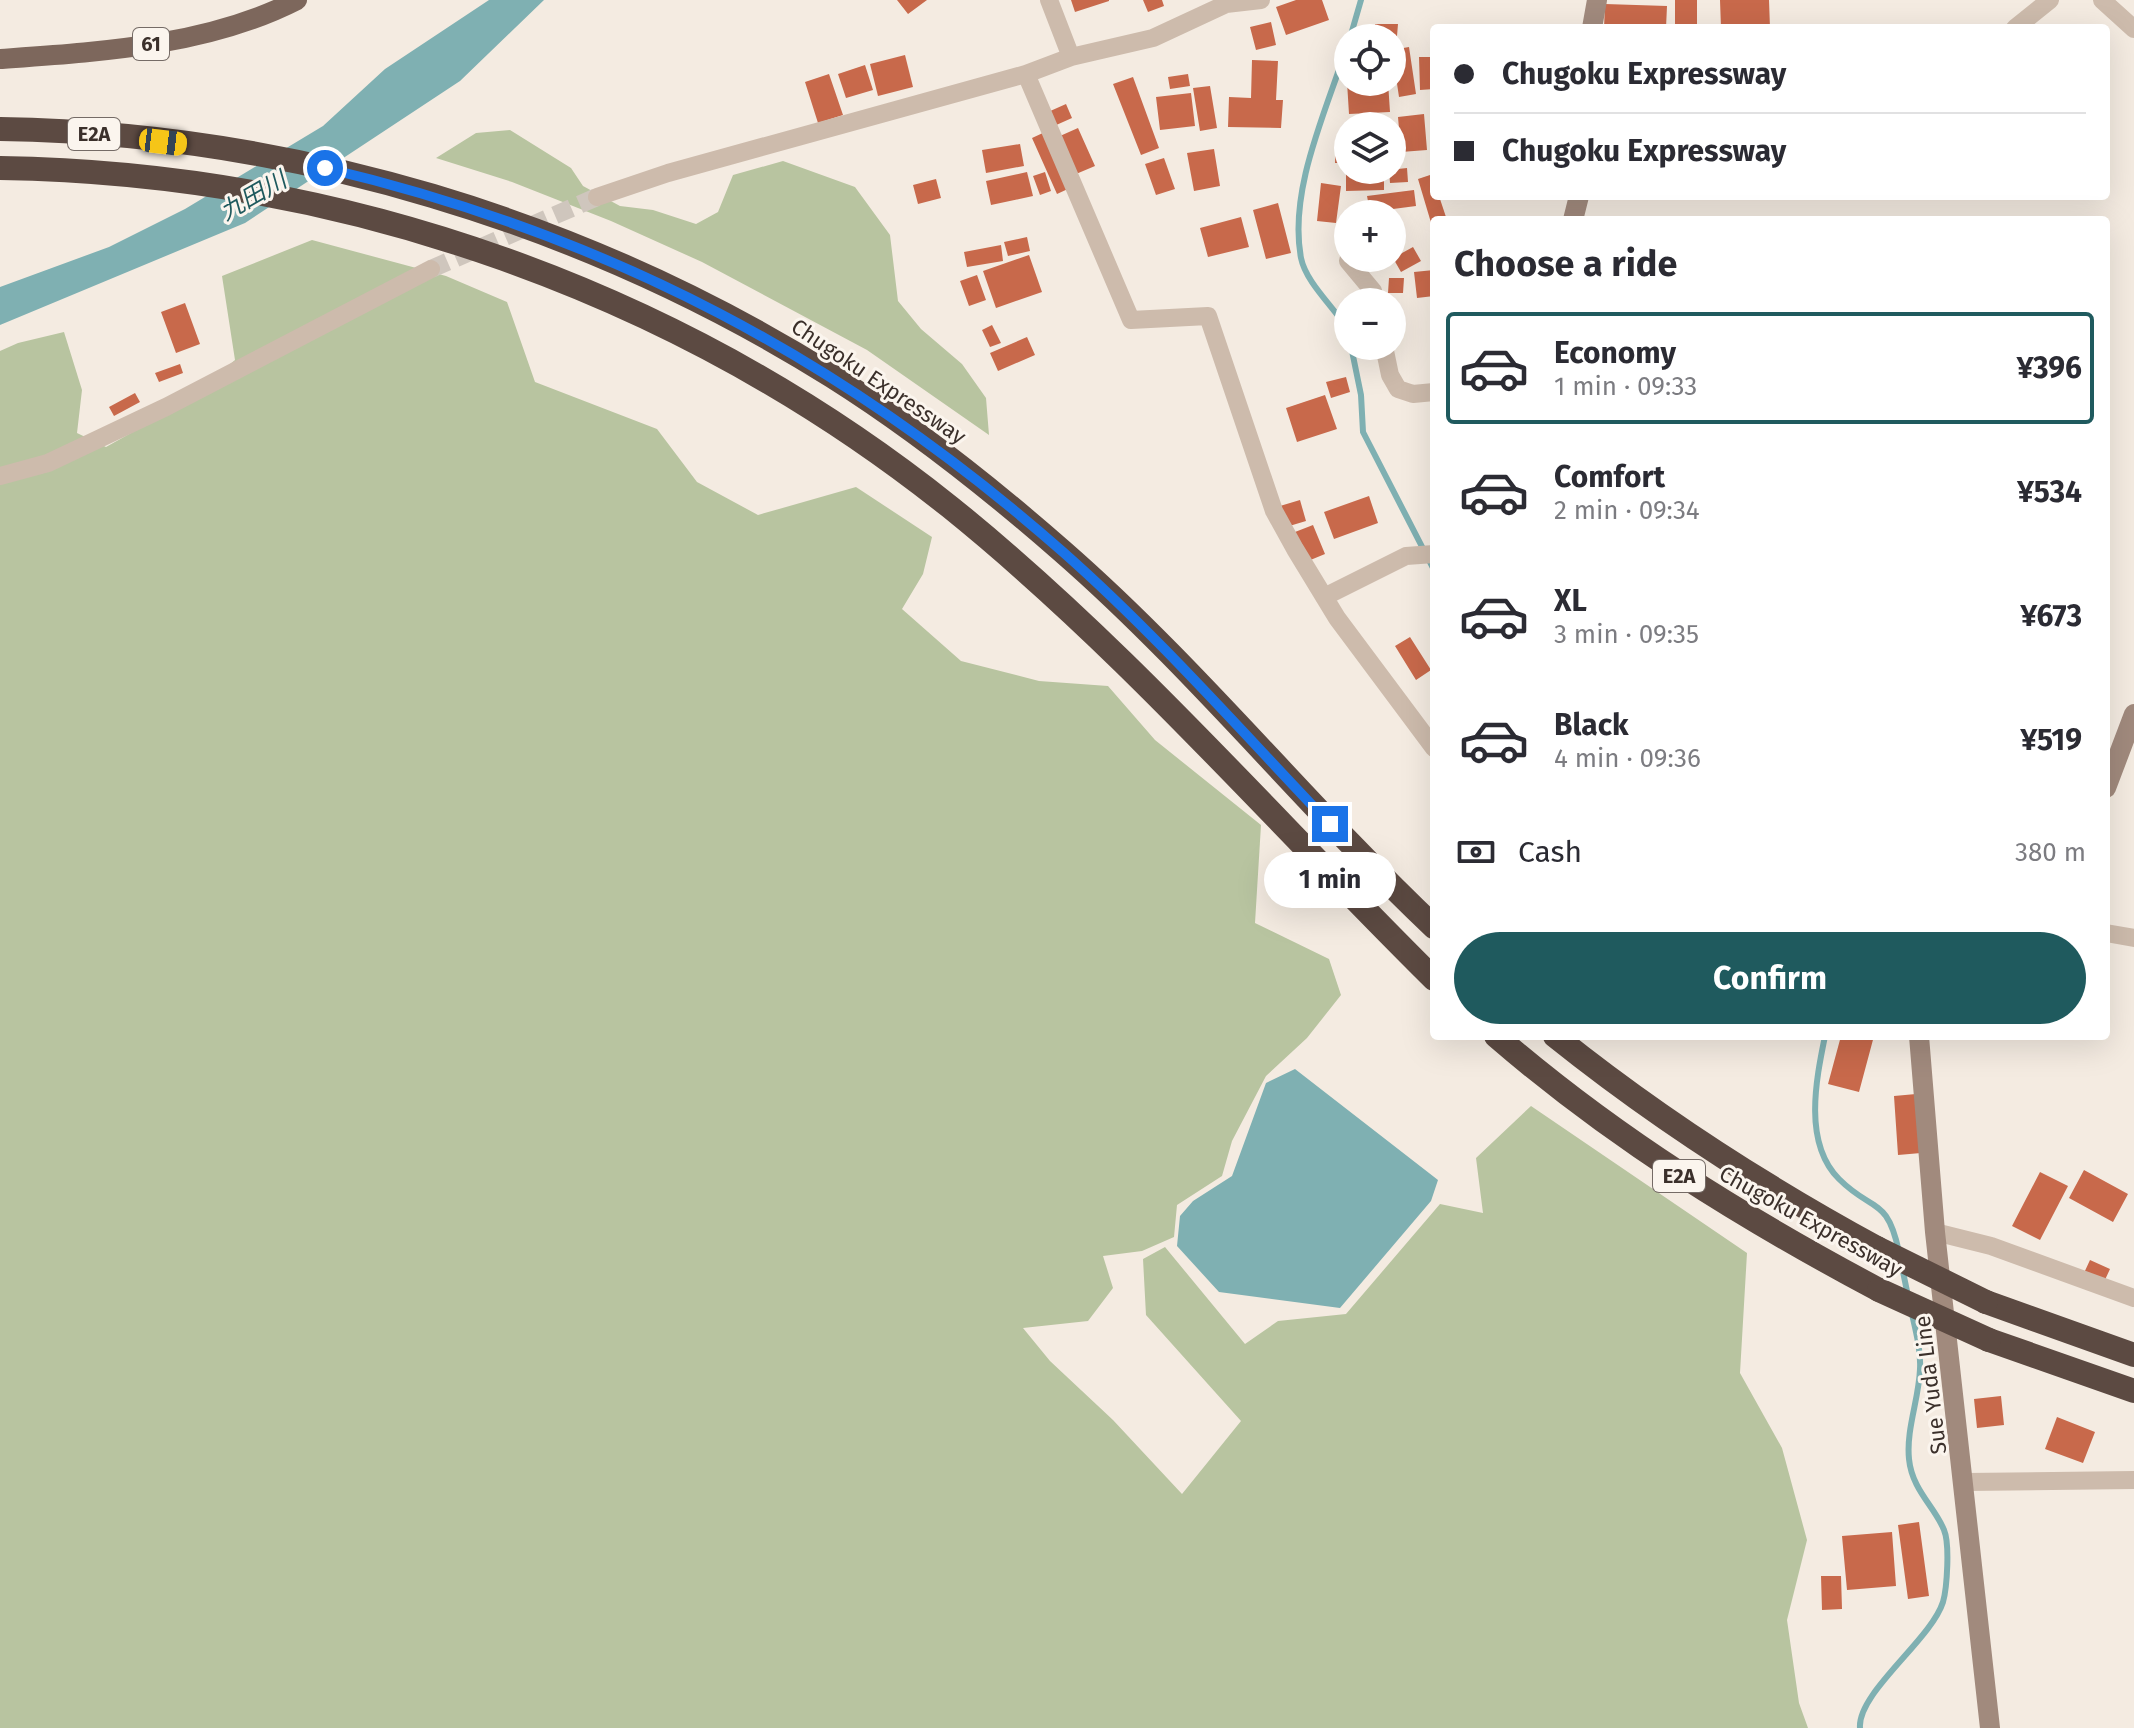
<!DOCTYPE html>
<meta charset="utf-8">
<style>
:root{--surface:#fff;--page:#f2f2f3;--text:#2b2b33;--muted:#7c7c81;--line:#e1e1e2;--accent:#1f5a5e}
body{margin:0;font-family:"Fira Sans","Noto Sans JP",sans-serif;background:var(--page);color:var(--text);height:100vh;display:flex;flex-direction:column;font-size:30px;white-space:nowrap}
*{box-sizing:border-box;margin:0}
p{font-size:26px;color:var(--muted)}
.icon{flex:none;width:44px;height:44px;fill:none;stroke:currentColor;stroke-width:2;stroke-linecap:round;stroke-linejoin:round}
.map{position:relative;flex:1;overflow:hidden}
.drawer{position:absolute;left:1430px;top:216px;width:680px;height:824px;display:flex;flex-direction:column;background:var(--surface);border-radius:8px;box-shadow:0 8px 32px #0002}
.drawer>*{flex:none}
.banner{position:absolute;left:1430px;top:24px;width:680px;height:176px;border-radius:8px;box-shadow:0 8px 32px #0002;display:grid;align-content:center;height:176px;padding:0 24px;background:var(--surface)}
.fabs{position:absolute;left:1334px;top:24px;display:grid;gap:16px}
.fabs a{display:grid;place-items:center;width:72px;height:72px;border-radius:50%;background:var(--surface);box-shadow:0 8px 32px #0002;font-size:40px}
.end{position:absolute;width:36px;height:36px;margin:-18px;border:10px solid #1a73e8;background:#fff;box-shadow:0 0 0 4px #fff}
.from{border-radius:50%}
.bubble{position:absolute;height:56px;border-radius:28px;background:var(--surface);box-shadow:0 8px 32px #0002;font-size:26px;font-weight:700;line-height:56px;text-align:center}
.car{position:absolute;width:24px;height:48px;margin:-24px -12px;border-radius:10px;box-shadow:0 0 6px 2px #0007;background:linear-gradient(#f5c518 24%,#345 0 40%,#f5c518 0 76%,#345 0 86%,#f5c518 0)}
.banner b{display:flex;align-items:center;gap:28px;height:76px;font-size:30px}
.banner b+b{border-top:2px solid var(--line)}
.banner i{width:20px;height:20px;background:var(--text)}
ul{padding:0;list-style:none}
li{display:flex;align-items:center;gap:24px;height:112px;margin:0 16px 12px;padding:0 8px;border:4px solid transparent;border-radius:8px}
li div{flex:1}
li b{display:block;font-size:30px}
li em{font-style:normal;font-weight:700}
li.current{border-color:var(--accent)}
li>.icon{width:72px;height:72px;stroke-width:1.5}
h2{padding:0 24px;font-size:36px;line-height:96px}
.pay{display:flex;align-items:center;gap:20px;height:88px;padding:0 24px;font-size:30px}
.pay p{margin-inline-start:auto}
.button{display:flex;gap:16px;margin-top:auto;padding:16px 24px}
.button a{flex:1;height:92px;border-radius:48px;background:var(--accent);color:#fff;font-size:32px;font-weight:700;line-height:92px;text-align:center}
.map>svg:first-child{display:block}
.green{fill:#b8c4a0}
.water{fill:#7fb0b2}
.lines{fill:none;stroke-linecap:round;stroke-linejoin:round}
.stream{stroke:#7fb0b2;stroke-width:6}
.building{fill:#c8694b}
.minor-tunnel{stroke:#cfc6bd;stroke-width:18;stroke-dasharray:18 9;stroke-linecap:butt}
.minor{stroke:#cdbbac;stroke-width:18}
.secondary{stroke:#a18a7d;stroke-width:20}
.primary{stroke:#7d675c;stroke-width:20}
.motorway{stroke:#5c4a42;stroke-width:24}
.motorway-bridge{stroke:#5c4a42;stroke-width:24}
.route{stroke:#1a73e8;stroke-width:10}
.labels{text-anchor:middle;stroke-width:6;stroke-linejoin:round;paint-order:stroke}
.shield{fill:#fbf5ee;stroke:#756b66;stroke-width:2}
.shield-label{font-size:20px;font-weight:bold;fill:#3b302b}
.street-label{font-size:22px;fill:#3b302b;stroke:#fbf5ee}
.water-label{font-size:24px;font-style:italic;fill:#1f5a5e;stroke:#fbf5ee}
</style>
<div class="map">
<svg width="2134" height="1728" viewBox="0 0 2134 1728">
<rect width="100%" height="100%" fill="#f4ebe1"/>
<path class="green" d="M510,130L571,168L583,186L620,206L653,210L696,224L718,212L733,175L783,161L855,187L890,235L898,301L921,329L962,364L986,398L989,435L867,350L702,262L611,221L512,182L436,158L476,133Z
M312,240L446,276L507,302L535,382L657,429L697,482L758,515L856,487L932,537L923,574L902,609L961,661L1039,681L1108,686L1155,740L1261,825L1255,923L1329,959L1341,995L1307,1038L1266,1076L1232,1141L1222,1176L1177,1205L1174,1237L1142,1251L1103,1256L1113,1288L1088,1321L1023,1328L1050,1361L1113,1420L1182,1494L1241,1421L1146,1315L1143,1259L1165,1247L1245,1344L1278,1321L1346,1314L1440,1204L1483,1213L1476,1158L1531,1106L1747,1253L1740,1373L1782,1448L1807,1540L1787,1620L1799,1703L1808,1728H0V351L18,343L64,332L82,390L77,433L106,447L181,405L235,360L222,276Z"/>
<path class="water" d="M489,0H544L460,81L245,223L0,325V287L109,247L185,209L323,126L385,69Z
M1295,1069L1438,1180L1431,1201L1340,1308L1219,1292L1177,1246L1180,1216L1193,1201L1232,1176L1266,1083Z"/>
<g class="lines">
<path class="stream" d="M1350,38L1361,0
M1348,43C1328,107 1288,189 1301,258C1306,283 1335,308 1348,330
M1351,346L1361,395L1363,432L1434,570
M1825,1036C1816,1080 1803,1143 1839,1179C1873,1213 1887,1196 1899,1252
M1902,1267L1908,1296
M1860,1728C1857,1693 1931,1640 1943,1602C1947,1588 1950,1544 1944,1530C1935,1507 1912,1490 1909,1459C1906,1429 1919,1399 1920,1369C1921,1350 1916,1332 1912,1314"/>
</g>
<path class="building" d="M897,0H927L908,14Z
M1071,0H1109V1L1075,12Z
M1143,0H1162L1164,6L1148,12Z
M1296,0H1322L1329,20L1286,35L1276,7Z
M1675,0H1697V28H1675Z
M1720,0H1769L1770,28H1721Z
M1605,4L1667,6L1666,28H1604Z
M1271,22L1276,45L1256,50L1250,27Z
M1375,24H1398L1397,36H1375Z
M1409,47L1416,94L1399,97L1392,50Z
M905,55L913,87L878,96L870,64Z
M1419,57H1434V89L1420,90Z
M1252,60L1278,61L1276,100H1283L1281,128L1228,127L1229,97L1251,98Z
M865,65L873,90L846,98L838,74Z
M829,74L843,115L818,123L805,82Z
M1188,74L1190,86L1170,89L1168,77Z
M1133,77L1159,148L1141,155L1113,84Z
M1347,82H1388L1390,112L1349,114Z
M1210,86L1217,128L1200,131L1193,88Z
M1191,93L1195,126L1160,130L1156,97Z
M1066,104L1072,118L1054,126L1048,112Z
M1424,114L1427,150L1401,152L1398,117Z
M1078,128L1095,166L1076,174L1060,136Z
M1045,132L1070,188L1057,194L1032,138Z
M1336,137L1348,138V163H1335Z
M1020,144L1024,166L986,173L982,150Z
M1214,149L1220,186L1194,191L1187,153Z
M1164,158L1175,189L1156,195L1145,164Z
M1407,168L1408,182L1390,183L1389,170Z
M1027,172L1033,196L991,205L986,181Z
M1045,172L1051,191L1040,195L1033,176Z
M1384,173V190L1346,191V174Z
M1433,174L1434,196H1439L1447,220H1434L1432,226L1418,179Z
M936,179L941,198L918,204L913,185Z
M1321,183L1341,186L1336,223L1317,221Z
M1414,190L1416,206L1370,212L1367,196Z
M1278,203L1291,253L1266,259L1253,210Z
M1241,217L1249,247L1208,257L1200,228Z
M1027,237L1030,251L1008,256L1004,242Z
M1001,245L1003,261L967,267L964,252Z
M1413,247L1421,261L1401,272L1393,258Z
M1029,255L1042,292L996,308L983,271Z
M1434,270V296L1417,298L1414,272Z
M977,275L986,300L969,306L960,281Z
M1389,278H1404L1403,293H1388Z
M185,303L200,344L176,353L161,312Z
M992,325L1001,343L990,347L982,330Z
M1027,337L1035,355L998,371L990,353Z
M180,364L183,373L159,382L155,373Z
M1346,377L1350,392L1331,398L1326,382Z
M135,393L140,402L114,416L109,407Z
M1325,395L1337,429L1297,442L1286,408Z
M1369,496L1378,523L1334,539L1324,512Z
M1300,500L1306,521L1286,527L1280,506Z
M1313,525L1325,554L1308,561L1295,532Z
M1410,637L1431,670L1416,680L1395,646Z
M1841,1036H1874L1859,1092L1828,1084Z
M1916,1094L1921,1153L1898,1155L1894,1096Z
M2084,1170L2128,1194L2113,1222L2069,1198Z
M2040,1172L2068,1186L2040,1240L2012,1226Z
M2090,1260L2110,1269L2104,1282L2084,1273Z
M2001,1396L2004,1425L1977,1428L1974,1399Z
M2057,1417L2095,1432L2083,1463L2045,1449Z
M1919,1522L1929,1596L1908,1599L1898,1525Z
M1892,1532L1896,1586L1847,1590L1842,1536Z
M1821,1576H1841L1842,1609L1822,1610Z"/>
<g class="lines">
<path class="minor-tunnel" d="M431,269L597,197"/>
<path class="minor" d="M1049,0L1071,57
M2102,0L2134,29
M2015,28L2050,0
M1026,74L1131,320L1208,316L1274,511L1295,549L1337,618L1434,748
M597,197L668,173L1026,74L1071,57L1153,38L1226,4L1261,0
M1348,261L1373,291L1376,302
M1384,346L1390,375L1398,389L1413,394L1434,392
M0,476L48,463L166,407L431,269
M1324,597L1406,556L1434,554
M2106,933L2134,938
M1935,1232L1991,1246L2134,1298
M1966,1482L2134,1480"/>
<path class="secondary" d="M1592,28L1597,0
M1573,220L1579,196
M2106,788L2134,714
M1919,1036L1935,1232L1990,1728"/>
<path class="primary" d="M0,59C99,52 207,46 297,0"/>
<path class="motorway" d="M0,129C292,133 584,221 832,376C913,427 990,488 1062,551C1195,667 1306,806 1434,927
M0,168C344,173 681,292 950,507C1125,648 1274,821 1434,979
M1496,1036C1614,1138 1742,1217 1879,1290
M1555,1036C1656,1117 1763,1186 1877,1248
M1986,1302L2134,1355
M1989,1340L2134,1391"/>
<path class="motorway-bridge" d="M1877,1248L1986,1302
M1879,1290L1989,1340"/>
</g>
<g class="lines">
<path class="route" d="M325,168C609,235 845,360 1063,552C1158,636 1242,732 1330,824"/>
</g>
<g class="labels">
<g class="shield">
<rect x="133" y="28" width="36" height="32" rx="6"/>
<rect x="68" y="118" width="52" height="32" rx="6"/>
<rect x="1653" y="1160" width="52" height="32" rx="6"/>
</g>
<g class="shield-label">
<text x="151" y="51">61</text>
<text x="94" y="141">E2A</text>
<text x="1679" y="1183">E2A</text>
</g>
<g class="street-label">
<text transform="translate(879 381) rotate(34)" y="8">Chugoku Expressway</text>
<text transform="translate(1811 1221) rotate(29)" y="8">Chugoku Expressway</text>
<text transform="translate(1930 1385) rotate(-97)" y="8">Sue Yuda Line</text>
</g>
<g class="water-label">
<text transform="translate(253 196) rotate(-30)" y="8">九田川</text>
</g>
</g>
</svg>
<div class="fabs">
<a><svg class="icon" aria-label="locate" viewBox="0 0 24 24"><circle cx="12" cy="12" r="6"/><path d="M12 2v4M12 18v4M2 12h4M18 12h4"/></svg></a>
<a><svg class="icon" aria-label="layers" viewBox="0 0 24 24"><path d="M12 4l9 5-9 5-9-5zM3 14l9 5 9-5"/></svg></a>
<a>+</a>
<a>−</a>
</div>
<i class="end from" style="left:325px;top:168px"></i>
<i class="end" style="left:1330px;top:824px"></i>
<div class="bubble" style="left:1264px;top:852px;width:132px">1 min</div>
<i class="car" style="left:163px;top:142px;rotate:97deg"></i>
<div class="banner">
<b><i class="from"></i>Chugoku Expressway</b>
<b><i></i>Chugoku Expressway</b>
</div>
<section class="drawer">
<h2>Choose a ride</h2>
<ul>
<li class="current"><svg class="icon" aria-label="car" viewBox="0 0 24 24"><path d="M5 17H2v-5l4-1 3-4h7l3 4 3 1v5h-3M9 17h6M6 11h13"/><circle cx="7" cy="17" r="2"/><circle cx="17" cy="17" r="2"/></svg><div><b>Economy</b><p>1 min · 09:33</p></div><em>¥396</em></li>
<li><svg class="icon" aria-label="car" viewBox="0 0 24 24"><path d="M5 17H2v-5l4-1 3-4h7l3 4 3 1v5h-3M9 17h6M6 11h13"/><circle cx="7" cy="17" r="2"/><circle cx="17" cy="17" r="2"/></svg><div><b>Comfort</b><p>2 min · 09:34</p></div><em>¥534</em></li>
<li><svg class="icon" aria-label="car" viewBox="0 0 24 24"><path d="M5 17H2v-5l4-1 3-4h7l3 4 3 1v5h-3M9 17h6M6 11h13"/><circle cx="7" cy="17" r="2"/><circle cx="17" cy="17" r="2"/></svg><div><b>XL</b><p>3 min · 09:35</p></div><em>¥673</em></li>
<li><svg class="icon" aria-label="car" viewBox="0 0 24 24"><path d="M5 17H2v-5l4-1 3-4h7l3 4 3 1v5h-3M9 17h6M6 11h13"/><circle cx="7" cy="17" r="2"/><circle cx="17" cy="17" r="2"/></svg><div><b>Black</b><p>4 min · 09:36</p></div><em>¥519</em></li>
</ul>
<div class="pay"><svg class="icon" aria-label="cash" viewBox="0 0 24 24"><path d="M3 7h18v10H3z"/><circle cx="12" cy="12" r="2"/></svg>Cash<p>380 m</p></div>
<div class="button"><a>Confirm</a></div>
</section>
</div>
